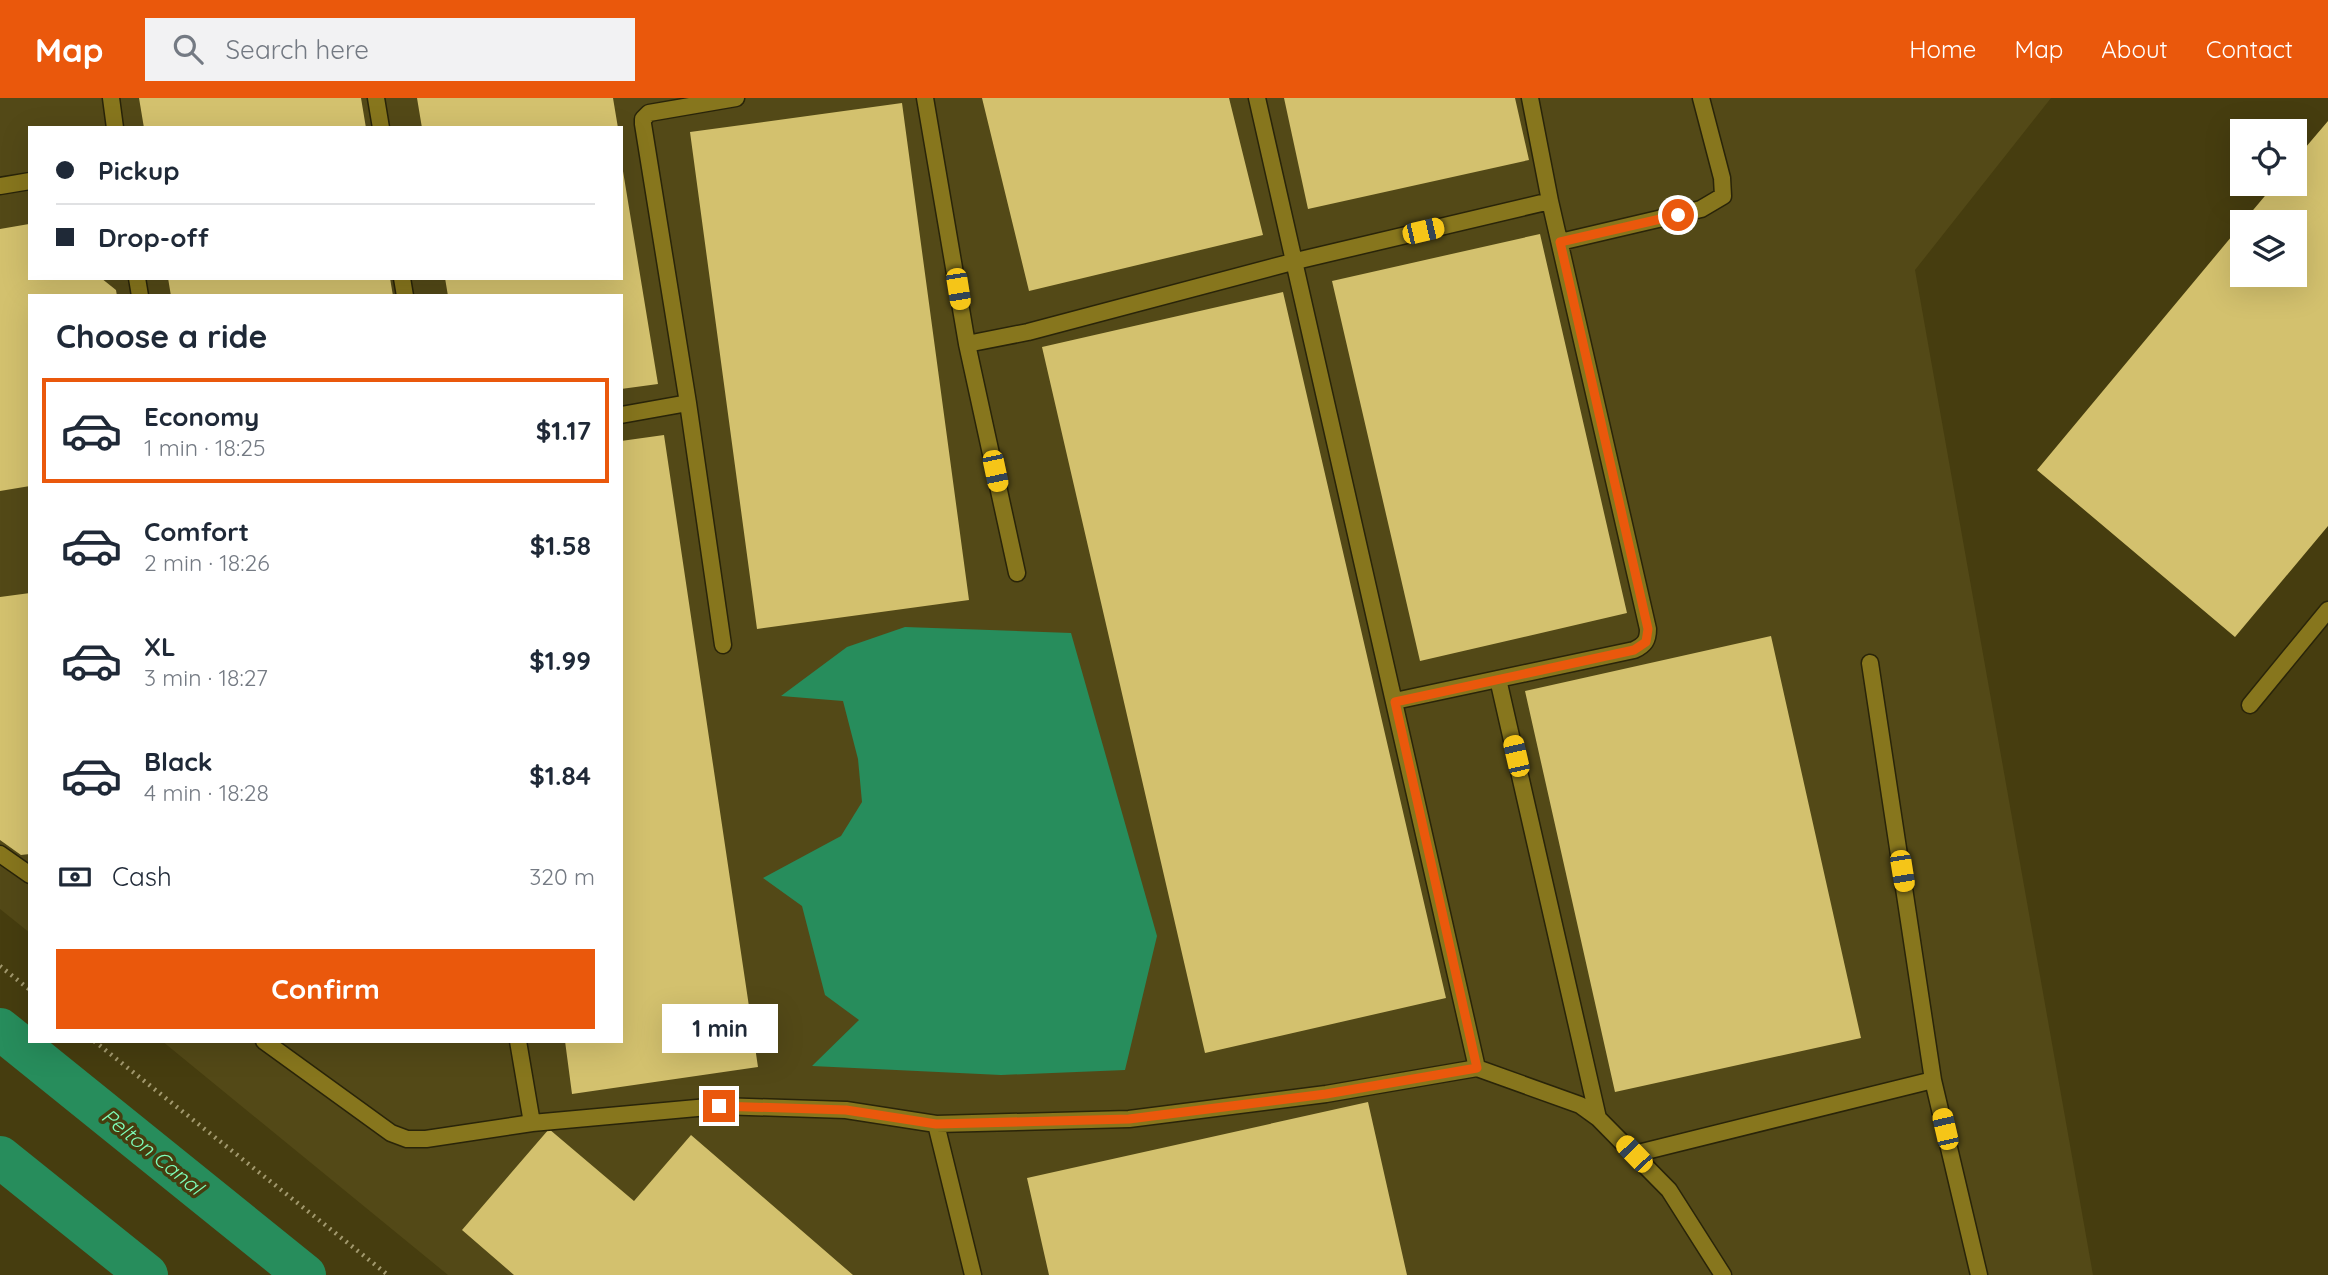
<!DOCTYPE html>
<meta charset="utf-8">
<style>
:root{--surface:#fff;--page:#f2f2f3;--text:#1f2937;--muted:#747a83;--line:#e0e1e3;--accent:#ea580c}
body{margin:0;font-family:Quicksand,sans-serif;background:var(--page);color:var(--text);height:100vh;display:flex;flex-direction:column;font-size:26px;white-space:nowrap}
*{box-sizing:border-box;margin:0}
p{font-size:23px;color:var(--muted)}
.icon{flex:none;width:38px;height:38px;fill:none;stroke:currentColor;stroke-width:2;stroke-linecap:round;stroke-linejoin:round}
.map{position:relative;flex:1;overflow:hidden}
.panel{position:absolute;left:28px;top:196px;width:595px;height:749px;display:flex;flex-direction:column;background:var(--surface);border-radius:0px;box-shadow:0 7px 28px #0002}
.panel>*{flex:none}
.guide{position:absolute;left:28px;top:28px;width:595px;height:154px;border-radius:0px;box-shadow:0 7px 28px #0002;display:grid;align-content:center;height:154px;padding:0 28px;background:var(--surface)}
.controls{position:absolute;left:2230px;top:21px;display:grid;gap:14px}
.controls a{display:grid;place-items:center;width:77px;height:77px;border-radius:0px;background:var(--surface);box-shadow:0 7px 28px #0002;font-size:35px}
.end{position:absolute;width:32px;height:32px;margin:-16px;border:9px solid #ea580c;background:#fff;box-shadow:0 0 0 4px #fff}
.from{border-radius:50%}
.bubble{position:absolute;height:49px;border-radius:0px;background:var(--surface);box-shadow:0 7px 28px #0002;font-size:23px;font-weight:800;line-height:49px;text-align:center}
.car{position:absolute;width:21px;height:42px;margin:-21px -10px;border-radius:9px;box-shadow:0 0 5px 2px #0007;background:linear-gradient(#f5c518 24%,#345 0 40%,#f5c518 0 76%,#345 0 86%,#f5c518 0)}
.guide b{display:flex;align-items:center;gap:24px;height:66px;font-size:26px}
.guide b+b{border-top:2px solid var(--line)}
.guide i{width:18px;height:18px;background:var(--text)}
ul{padding:0;list-style:none}
li{display:flex;align-items:center;gap:21px;height:105px;margin:0 14px 10px;padding:0 14px;border:4px solid transparent;border-radius:0px}
li div{flex:1}
li b{display:block;font-size:26px}
li em{font-style:normal;font-weight:800}
li.active{border-color:var(--accent)}
li>.icon{width:63px;height:63px;stroke-width:1.5}
h2{padding:0 28px;font-size:32px;line-height:84px}
.pay{display:flex;align-items:center;gap:18px;height:77px;padding:0 28px;font-size:26px}
.pay p{margin-inline-start:auto}
.action{display:flex;gap:14px;margin-top:auto;padding:14px 28px}
.action a{flex:1;height:80px;border-radius:0px;background:var(--accent);color:#fff;font-size:28px;font-weight:800;line-height:80px;text-align:center}
header{display:flex;align-items:center;gap:42px;box-sizing:border-box;height:98px;padding:0 35px;background:var(--accent);color:#fff}
header strong{font-size:33px}
nav{display:flex;gap:38px;margin-inline-start:auto;font-size:24px}
.search{width:490px;height:63px;background:var(--page);display:flex;align-items:center;gap:18px;box-sizing:border-box;padding:0 24px;border-radius:0px;color:var(--muted);font-size:26px}
.map>svg:first-child{display:block}
.built{fill:#534917;fill-rule:evenodd}
.water{fill:#278d5c}
.lines{fill:none;stroke-linecap:round;stroke-linejoin:round}
.canal{stroke:#278d5c;stroke-width:42}
.building{fill:#d3c16e}
.service-casing{stroke:#292409;stroke-width:19}
.path{stroke:#a2996e;stroke-width:4.5;stroke-dasharray:2 5;stroke-linecap:butt}
.service{stroke:#87761d;stroke-width:16}
.route{stroke:#ea580c;stroke-width:9}
.labels{text-anchor:middle;stroke-width:7;stroke-linejoin:round;paint-order:stroke}
.water-label{font-size:21px;font-style:italic;fill:#7efdb8;stroke:#463d0f}
</style>
<header>
<strong>Map</strong>
<div class="search"><svg class="icon" aria-label="search" viewBox="0 0 24 24"><circle cx="10" cy="10" r="6"/><path d="M15 15l6 6"/></svg>Search here</div>
<nav><a>Home</a><a>Map</a><a>About</a><a>Contact</a></nav>
</header>
<div class="map">
<svg width="2328" height="1177" viewBox="0 0 2328 1177">
<rect width="100%" height="100%" fill="#463d0f"/>
<path class="built" d="M0,0H2051L1915,172L2093,1177H448L162,943H621V198H30V835L0,811ZM30,30H621V180H30Z"/>
<path class="water" d="M905,529L1071,535L1157,838L1125,972L1001,977L812,968L859,922L825,897L802,808L763,780L841,738L862,704L858,661L843,603L781,598L847,549Z"/>
<g class="lines">
<path class="canal" d="M0,931L305,1177
M0,1059L147,1177"/>
</g>
<path class="building" d="M139,0H361L366,30H144Z
M417,0H613L618,30H422Z
M982,0H1229L1263,137L1029,193Z
M1284,0H1515L1529,62L1308,111Z
M902,5L969,502L757,531L690,34Z
M2328,23V428L2235,539L2037,372L2242,126V177H2294V124H2243L2275,86H2294V63Z
M621,61L658,286L621,291V198H448L445,180H621Z
M29,126L30,180H101L116,192L117,198H30V388L0,393V131Z
M1540,136L1627,515L1420,563L1332,183Z
M168,180H390L393,198H171Z
M1283,194L1446,900L1205,955L1042,249Z
M664,337L758,969L572,996L565,943H621V343Z
M30,495V756L21,757L0,742V499Z
M1771,538L1861,940L1615,994L1525,593Z
M1368,1004L1407,1177H1049L1027,1080Z
M549,1031L634,1103L691,1037L853,1177H514L462,1132Z"/>
<g class="lines">
<g class="service-casing">
<path id="service" d="M111,0L115,30
M376,0L381,30
M925,0L967,246L1017,475
M1257,0L1477,970
M0,88L30,83
M1560,144L1701,111L1723,98L1722,80L1701,0
M137,180L140,198
M402,180L405,198
M967,246L1028,234L1296,163L1550,103
M621,317L688,305
M723,547L688,305L643,26V21L649,15L736,0
M1498,581L1598,1020
M1395,603L1634,552C1645,547 1648,542 1648,531L1550,103L1530,0
M2250,607L2328,512
M0,756L30,777
M264,943L391,1035L407,1041H426L532,1025L719,1008L846,1012L936,1026L1129,1021L1326,996L1477,970L1580,1007L1598,1020L1669,1092L1723,1177
M518,943L532,1025
M1933,982L1979,1177
M936,1026L973,1177
M1634,1056L1933,982L1870,565"/>
</g>
<path class="path" d="M0,868L30,892
M94,943L388,1177"/>
<use href="#service" class="service"/>
</g>
<g class="lines">
<path class="route" d="M719,1008L846,1012L936,1026L1129,1021L1326,996L1477,970L1395,604L1634,552L1646,544L1648,531L1560,144L1678,117"/>
</g>
<g class="labels">
<g class="water-label">
<text transform="translate(152 1054) rotate(39)" y="7">Pelton Canal</text>
</g>
</g>
</svg>
<div class="controls">
<a><svg class="icon" aria-label="locate" viewBox="0 0 24 24"><circle cx="12" cy="12" r="6"/><path d="M12 2v4M12 18v4M2 12h4M18 12h4"/></svg></a>
<a><svg class="icon" aria-label="layers" viewBox="0 0 24 24"><path d="M12 4l9 5-9 5-9-5zM3 14l9 5 9-5"/></svg></a>
</div>
<i class="end from" style="left:1678px;top:117px"></i>
<i class="end" style="left:719px;top:1008px"></i>
<div class="bubble" style="left:662px;top:906px;width:116px">1 min</div>
<i class="car" style="left:1423px;top:133px;rotate:77deg"></i>
<i class="car" style="left:958px;top:191px;rotate:171deg"></i>
<i class="car" style="left:995px;top:373px;rotate:168deg"></i>
<i class="car" style="left:1516px;top:658px;rotate:347deg"></i>
<i class="car" style="left:1902px;top:773px;rotate:171deg"></i>
<i class="car" style="left:1945px;top:1031px;rotate:347deg"></i>
<i class="car" style="left:1634px;top:1056px;rotate:316deg"></i>
<div class="guide">
<b><i class="from"></i>Pickup</b>
<b><i></i>Drop-off</b>
</div>
<section class="panel">
<h2>Choose a ride</h2>
<ul>
<li class="active"><svg class="icon" aria-label="car" viewBox="0 0 24 24"><path d="M5 17H2v-5l4-1 3-4h7l3 4 3 1v5h-3M9 17h6M6 11h13"/><circle cx="7" cy="17" r="2"/><circle cx="17" cy="17" r="2"/></svg><div><b>Economy</b><p>1 min · 18:25</p></div><em>$1.17</em></li>
<li><svg class="icon" aria-label="car" viewBox="0 0 24 24"><path d="M5 17H2v-5l4-1 3-4h7l3 4 3 1v5h-3M9 17h6M6 11h13"/><circle cx="7" cy="17" r="2"/><circle cx="17" cy="17" r="2"/></svg><div><b>Comfort</b><p>2 min · 18:26</p></div><em>$1.58</em></li>
<li><svg class="icon" aria-label="car" viewBox="0 0 24 24"><path d="M5 17H2v-5l4-1 3-4h7l3 4 3 1v5h-3M9 17h6M6 11h13"/><circle cx="7" cy="17" r="2"/><circle cx="17" cy="17" r="2"/></svg><div><b>XL</b><p>3 min · 18:27</p></div><em>$1.99</em></li>
<li><svg class="icon" aria-label="car" viewBox="0 0 24 24"><path d="M5 17H2v-5l4-1 3-4h7l3 4 3 1v5h-3M9 17h6M6 11h13"/><circle cx="7" cy="17" r="2"/><circle cx="17" cy="17" r="2"/></svg><div><b>Black</b><p>4 min · 18:28</p></div><em>$1.84</em></li>
</ul>
<div class="pay"><svg class="icon" aria-label="cash" viewBox="0 0 24 24"><path d="M3 7h18v10H3z"/><circle cx="12" cy="12" r="2"/></svg>Cash<p>320 m</p></div>
<div class="action"><a>Confirm</a></div>
</section>
</div>
